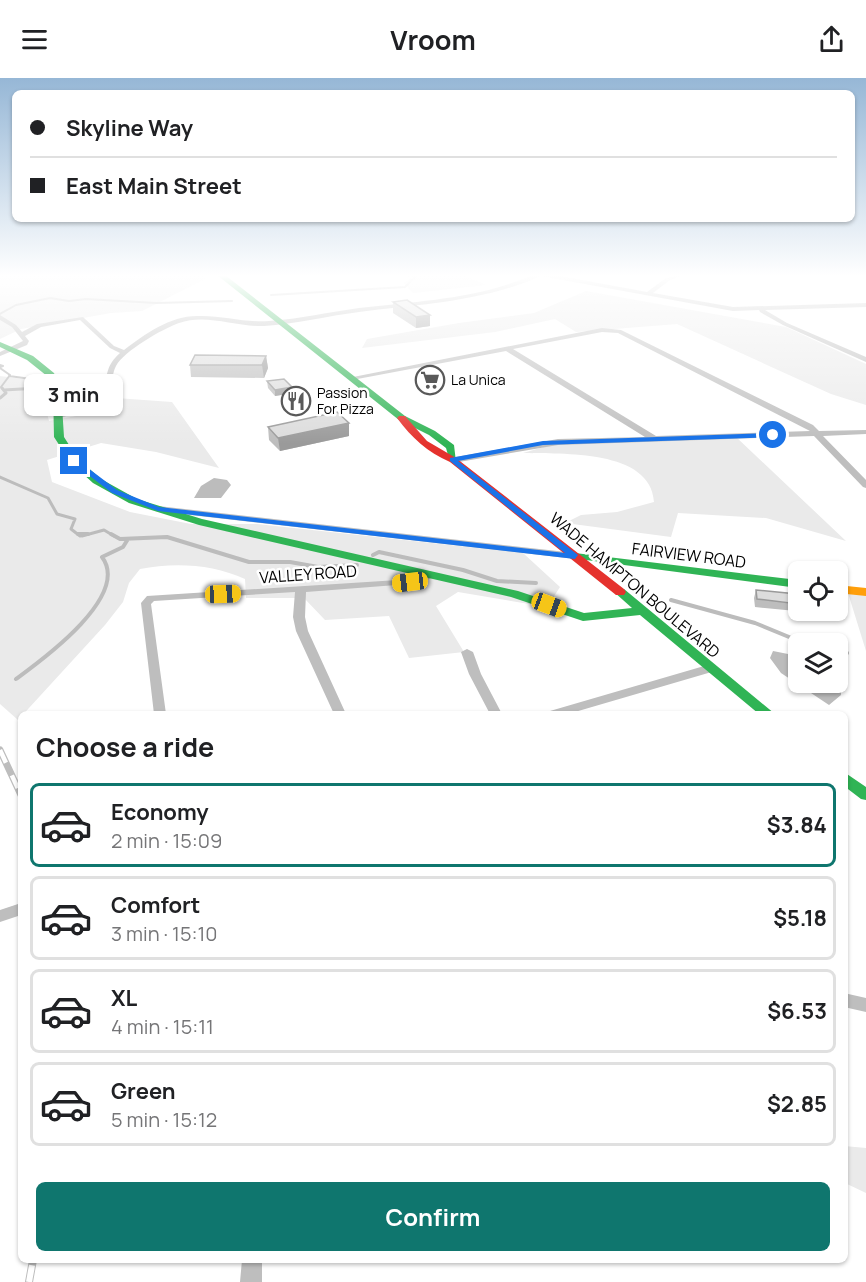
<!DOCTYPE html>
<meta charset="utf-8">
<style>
:root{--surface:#fff;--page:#f2f2f2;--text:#202124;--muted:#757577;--line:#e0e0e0;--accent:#0f766e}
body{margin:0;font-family:Manrope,sans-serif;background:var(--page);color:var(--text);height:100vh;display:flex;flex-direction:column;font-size:22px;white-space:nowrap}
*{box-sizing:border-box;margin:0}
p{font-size:20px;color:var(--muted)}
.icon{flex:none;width:33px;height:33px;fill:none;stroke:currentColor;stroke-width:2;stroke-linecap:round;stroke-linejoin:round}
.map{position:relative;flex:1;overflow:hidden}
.panel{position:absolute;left:18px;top:633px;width:830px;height:552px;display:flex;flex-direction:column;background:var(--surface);border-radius:9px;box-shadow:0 2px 4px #0004}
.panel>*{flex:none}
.top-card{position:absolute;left:12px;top:12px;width:843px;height:132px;border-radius:9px;box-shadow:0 2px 4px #0004;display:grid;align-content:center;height:132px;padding:0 18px;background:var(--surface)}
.fabs{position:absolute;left:788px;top:483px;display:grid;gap:12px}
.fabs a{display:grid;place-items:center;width:60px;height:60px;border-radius:9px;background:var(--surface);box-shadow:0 2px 4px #0004;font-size:30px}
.end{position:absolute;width:27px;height:27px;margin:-14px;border:8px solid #1a73e8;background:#fff;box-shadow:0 0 0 3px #fff}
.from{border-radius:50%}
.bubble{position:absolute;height:42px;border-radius:9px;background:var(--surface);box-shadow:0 2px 4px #0004;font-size:20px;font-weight:700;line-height:42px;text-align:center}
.car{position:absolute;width:18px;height:36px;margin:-18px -9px;border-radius:8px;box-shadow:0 0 4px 2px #0007;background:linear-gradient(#f5c518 24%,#345 0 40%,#f5c518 0 76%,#345 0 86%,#f5c518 0)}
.top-card b{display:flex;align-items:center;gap:21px;height:57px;font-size:22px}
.top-card b+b{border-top:2px solid var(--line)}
.top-card i{width:15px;height:15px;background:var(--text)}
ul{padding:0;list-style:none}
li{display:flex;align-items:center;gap:18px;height:84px;margin:0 12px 9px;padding:0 6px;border:3px solid var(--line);border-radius:9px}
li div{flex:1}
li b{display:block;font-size:22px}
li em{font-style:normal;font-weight:700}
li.on{border-color:var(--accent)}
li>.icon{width:54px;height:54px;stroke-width:1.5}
h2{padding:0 18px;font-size:27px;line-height:72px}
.action{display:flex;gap:12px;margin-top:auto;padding:12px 18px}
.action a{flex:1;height:69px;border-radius:9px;background:var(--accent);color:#fff;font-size:24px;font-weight:700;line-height:69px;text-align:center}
header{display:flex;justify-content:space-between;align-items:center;height:78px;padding:0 18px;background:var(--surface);font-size:27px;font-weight:700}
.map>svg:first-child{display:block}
.green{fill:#eaeaea}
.water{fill:#bcbcbc}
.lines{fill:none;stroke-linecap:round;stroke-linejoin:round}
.stream-far2{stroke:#bcbcbc;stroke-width:2}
.stream-far1{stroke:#bcbcbc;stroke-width:3}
.stream{stroke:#bcbcbc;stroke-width:4}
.street{fill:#bebebe;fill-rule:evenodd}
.fast{fill:#30b455;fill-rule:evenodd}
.slow{fill:#ff9f0a;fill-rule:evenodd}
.jam{fill:#e5322d;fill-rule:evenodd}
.rail-far1-casing{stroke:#bdbdbd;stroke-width:7}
.rail-casing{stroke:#bdbdbd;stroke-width:8}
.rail-far1{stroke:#fff;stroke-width:4.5;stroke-dasharray:14;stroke-linecap:butt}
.rail{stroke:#fff;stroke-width:6;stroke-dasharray:17;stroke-linecap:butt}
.wall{fill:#bdbdbd}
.shaded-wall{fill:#9a9a9a}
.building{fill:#dcdcdc;stroke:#9a9a9a;stroke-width:1.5}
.route{fill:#1a73e8}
.labels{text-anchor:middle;stroke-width:5;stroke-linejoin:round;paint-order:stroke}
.far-poi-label{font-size:14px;fill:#000;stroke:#fff;text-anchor:start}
.street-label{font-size:16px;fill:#000;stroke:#fff}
</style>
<header><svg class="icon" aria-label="menu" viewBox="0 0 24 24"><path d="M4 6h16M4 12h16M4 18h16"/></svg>Vroom<svg class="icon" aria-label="share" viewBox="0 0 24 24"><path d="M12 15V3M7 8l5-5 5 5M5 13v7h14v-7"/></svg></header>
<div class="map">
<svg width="866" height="1204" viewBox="0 0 866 1204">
<rect width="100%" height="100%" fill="#fff"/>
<path class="green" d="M0,197H204L207,200L142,233L111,235L21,251L0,261Z
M407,197H464L486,207L413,215L404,205L409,201Z
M586,213L786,249L866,286V327L831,316L677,246L576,254L555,241L495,254L362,270L367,261L459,245L534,235Z
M0,298L39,303L49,343L98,334L116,320L172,324L219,390L156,374L101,365L47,382L52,404L130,434L191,446H257L523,475L560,509L547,529L458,514L436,528L464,574L409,580L389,538L325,542L304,520H246L245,501C213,486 174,484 140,491L129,505L123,524L105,547L18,642L0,626Z
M735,358L846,463L766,440L678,435L671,459L565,445L581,437L617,434L654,424C651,371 562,376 523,375L568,362Z
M848,515L866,517V573Z
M844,1068L866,1070V1115L845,1105Z"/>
<path class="water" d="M214,400L227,402L231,407L221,420H194L201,408Z
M773,573L798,578V604H837V594L841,596V617L829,627L781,595L770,580Z"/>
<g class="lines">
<path class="stream-far2" d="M271,217L405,209L417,197
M0,236L16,227L50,220L69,223L86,221L156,225L232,223
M0,287L3,288L0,289
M0,290L10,297L1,309L3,311
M9,298L46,303L47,308L32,311"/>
<path class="stream-far1" d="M4,312L39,310
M0,320L6,315L2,310
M0,399L48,420L57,436L75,441L71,451L80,458
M82,458L104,452L114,458"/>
<path class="stream" d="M78,456H88
M111,456L120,461L167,459L249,484H290L318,489L357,487
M373,477L379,474L463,492L497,503L536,505
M671,522L755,545L806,566
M837,573L847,575
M16,601C42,582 131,518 102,479L123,469L128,461"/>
<path class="street" d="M533,197H555L647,214L666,200L684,197L670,202L653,215L733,229L866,225V229L765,232L787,245L866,279V284L783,247L760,234L759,232L733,233L541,198C482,224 422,226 359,234C327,238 296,246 264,248C236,249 206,235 179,245C162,251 124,273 116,288C112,295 113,303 111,311C102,331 76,336 57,340H54V336C71,332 97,327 103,309C109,293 106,288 120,275L110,270L80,242L41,249L25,258L29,263L27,267L0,278V274L23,263L12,249L0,242V237L16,247L22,254L37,246L83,239L114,268L124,272C145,256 170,238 197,238C222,237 245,245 269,243C300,241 329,234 359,230C419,223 477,221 533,197Z
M602,250L621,252L813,347L819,353L866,352V356L823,358L866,402V410L863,409L814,358L558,367L453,385L450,384V380L558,361L645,359L506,273L352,302L348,300ZM602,254L618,255L810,353L656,358L513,271Z
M158,428L575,475L580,478L575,481L155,433V429Z
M431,494L435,495L436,497L422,505L306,514L305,539L308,553L346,636H334L296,553L293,539L295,514L154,523L151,526L166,636H154L141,525L147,518L398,502L419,499Z
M467,571L473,574L481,596L502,636H490L469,596L461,574Z
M711,586L717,590L715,593L568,636H548L550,633Z
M21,825V837L0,844V832Z
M844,915L866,920V934L844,929Z
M242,1182H262V1204H240Z"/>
<path class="fast" d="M217,197H225L405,338L435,353L454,367L456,384H450L446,370L429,357L399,342Z
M0,264L33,278L54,295L61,312L64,359L78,381L101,401L137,421L202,441L518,513L584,535L632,530L614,514L616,511H624L775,636H759L640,537L583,543L511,519L199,447L129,425L93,405L71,385L54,359L53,312L47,298L27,282L0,269Z
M575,475L798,502V510L571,480L569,478Z
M844,694L866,709V722L861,721L844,708Z"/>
<path class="slow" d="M837,507L866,510V518L837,515Z"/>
<path class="jam" d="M399,338H405L427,363L456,380L624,511L626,514L624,517H616L450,384C427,374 412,360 397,340Z"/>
<g class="rail-far1-casing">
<path id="rail-far1" d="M0,672L21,717"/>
</g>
<g class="rail-casing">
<path id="rail" d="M29,1204L33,1182"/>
</g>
<use href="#rail-far1" class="rail-far1"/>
<use href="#rail" class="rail"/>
</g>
<path class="wall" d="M393,224L430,248L416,250L393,235Z
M266,278L268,290L264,300L191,299L190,287Z
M267,303L293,315L275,318L268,310Z
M268,349L349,358L280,373L269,362Z
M756,512L798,526L796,533L755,529L754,520Z"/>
<path class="shaded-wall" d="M430,237V248L416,250V239Z
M266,278L268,290L264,300L262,287Z
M292,309L293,315L275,318V312Z
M349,345V358L280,373L278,360Z"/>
<path class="building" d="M407,222L430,237L416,239L393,224Z
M195,277L266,278L262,287H190Z
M284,301L292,309L275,312L267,303Z
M337,334L349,345L278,360L268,349Z
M756,512L797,516L798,526L757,521Z"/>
<linearGradient id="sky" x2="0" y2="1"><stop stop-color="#96b7d6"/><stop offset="0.54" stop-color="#fff"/><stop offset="1" stop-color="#fff" stop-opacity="0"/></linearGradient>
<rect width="866" height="366" fill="url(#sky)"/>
<path class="route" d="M773,355L775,359L543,367L458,383L578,477L575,481L158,433L112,415L70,383L76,381L117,412L159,429L565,475L450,383V380L543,363Z"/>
<defs>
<g id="supermarket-ring" transform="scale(1.5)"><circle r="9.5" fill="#fff" stroke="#595959" stroke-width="1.5"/><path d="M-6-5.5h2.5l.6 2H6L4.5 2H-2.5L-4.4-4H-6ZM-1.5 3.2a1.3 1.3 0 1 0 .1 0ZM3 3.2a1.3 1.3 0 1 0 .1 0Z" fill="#595959"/></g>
<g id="restaurant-ring" transform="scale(1.5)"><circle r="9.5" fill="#fff" stroke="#595959" stroke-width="1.5"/><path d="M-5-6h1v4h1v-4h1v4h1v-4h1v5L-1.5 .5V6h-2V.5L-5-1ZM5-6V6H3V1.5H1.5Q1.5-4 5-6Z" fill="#595959"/></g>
</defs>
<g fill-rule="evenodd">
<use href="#supermarket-ring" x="430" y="302"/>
<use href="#restaurant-ring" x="296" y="323"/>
</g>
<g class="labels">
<g class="far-poi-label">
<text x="451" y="307">La Unica</text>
<text x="317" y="320">Passion<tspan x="317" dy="16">For Pizza</tspan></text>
</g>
<g class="street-label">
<text transform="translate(689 477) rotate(7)" y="6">FAIRVIEW ROAD</text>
<text transform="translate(308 496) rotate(-4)" y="6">VALLEY ROAD</text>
<text transform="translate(635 507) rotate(40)" y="6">WADE HAMPTON BOULEVARD</text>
</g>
</g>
</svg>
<div class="fabs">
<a><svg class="icon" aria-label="locate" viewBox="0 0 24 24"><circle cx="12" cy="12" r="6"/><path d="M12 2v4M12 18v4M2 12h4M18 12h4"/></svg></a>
<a><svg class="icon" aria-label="layers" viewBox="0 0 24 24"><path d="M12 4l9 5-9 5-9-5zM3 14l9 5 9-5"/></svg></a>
</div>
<i class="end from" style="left:773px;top:357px"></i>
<i class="end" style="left:74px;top:383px"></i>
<div class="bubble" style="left:24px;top:296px;width:99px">3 min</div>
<i class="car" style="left:410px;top:504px;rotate:263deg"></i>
<i class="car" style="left:223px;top:516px;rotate:88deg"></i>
<i class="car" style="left:549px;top:527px;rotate:110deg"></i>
<div class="top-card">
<b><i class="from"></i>Skyline Way</b>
<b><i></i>East Main Street</b>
</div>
<section class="panel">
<h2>Choose a ride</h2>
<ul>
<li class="on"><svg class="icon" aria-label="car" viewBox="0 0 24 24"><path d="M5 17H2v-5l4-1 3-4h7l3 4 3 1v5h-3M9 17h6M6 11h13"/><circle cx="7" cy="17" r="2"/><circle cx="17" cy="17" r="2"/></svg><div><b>Economy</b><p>2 min · 15:09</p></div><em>$3.84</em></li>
<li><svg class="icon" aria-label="car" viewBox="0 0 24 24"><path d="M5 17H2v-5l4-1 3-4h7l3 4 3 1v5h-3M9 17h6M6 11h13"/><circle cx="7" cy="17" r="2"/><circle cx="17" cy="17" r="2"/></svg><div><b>Comfort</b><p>3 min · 15:10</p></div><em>$5.18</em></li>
<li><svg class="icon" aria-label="car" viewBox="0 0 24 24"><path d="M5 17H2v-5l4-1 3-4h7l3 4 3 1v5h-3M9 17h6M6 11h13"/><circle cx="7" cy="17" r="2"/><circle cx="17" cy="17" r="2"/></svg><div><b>XL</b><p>4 min · 15:11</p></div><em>$6.53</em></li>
<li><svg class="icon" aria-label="car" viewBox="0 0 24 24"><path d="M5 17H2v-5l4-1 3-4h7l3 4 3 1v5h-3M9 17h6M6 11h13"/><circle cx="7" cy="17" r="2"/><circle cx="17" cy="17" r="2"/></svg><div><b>Green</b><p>5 min · 15:12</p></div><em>$2.85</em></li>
</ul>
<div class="action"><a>Confirm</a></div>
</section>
</div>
